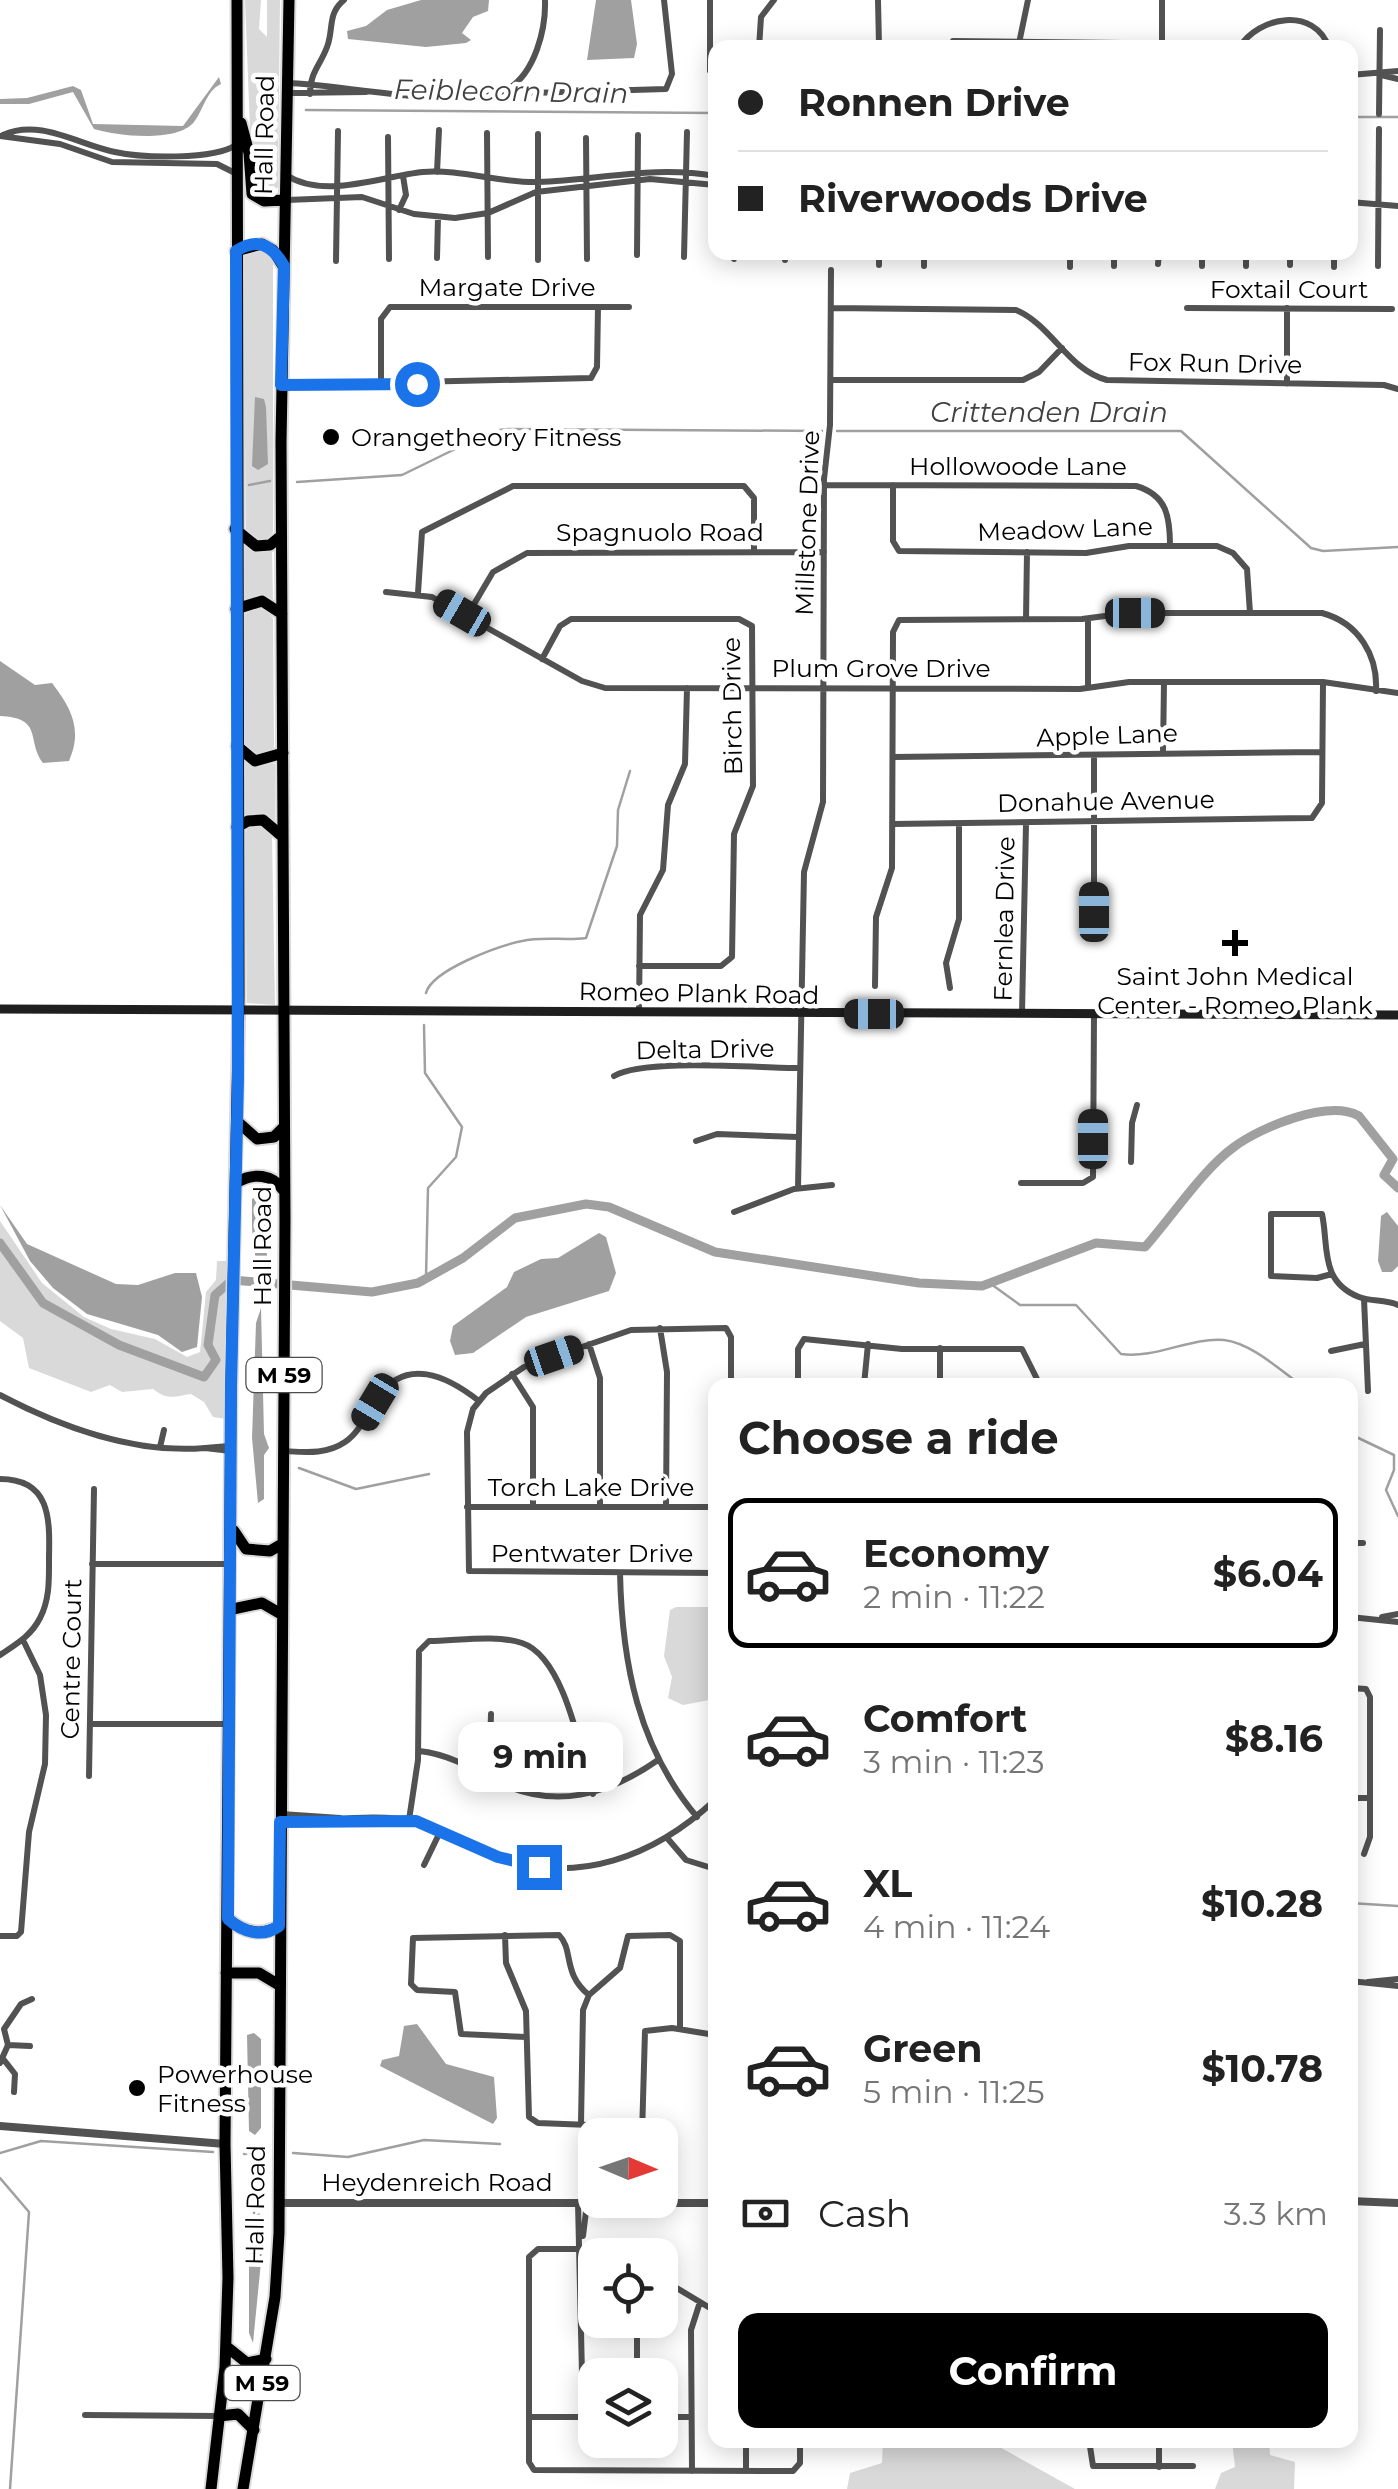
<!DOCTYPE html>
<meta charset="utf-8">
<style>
:root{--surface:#fff;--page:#f2f2f2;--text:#222;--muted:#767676;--line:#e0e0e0;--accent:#000}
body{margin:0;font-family:Montserrat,sans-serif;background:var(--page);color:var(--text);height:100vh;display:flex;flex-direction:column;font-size:38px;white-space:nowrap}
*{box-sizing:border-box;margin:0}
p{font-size:32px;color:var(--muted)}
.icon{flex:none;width:55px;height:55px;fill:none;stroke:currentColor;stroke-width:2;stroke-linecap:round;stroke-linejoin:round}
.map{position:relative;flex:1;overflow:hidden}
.side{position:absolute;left:708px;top:1378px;width:650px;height:1070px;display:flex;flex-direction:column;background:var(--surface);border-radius:20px;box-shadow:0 5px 25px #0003}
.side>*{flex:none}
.hud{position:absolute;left:708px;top:40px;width:650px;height:220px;border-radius:20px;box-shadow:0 5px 25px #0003;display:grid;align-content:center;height:220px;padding:0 30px;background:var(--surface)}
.needle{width:65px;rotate:92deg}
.fabs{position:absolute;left:578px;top:2118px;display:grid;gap:20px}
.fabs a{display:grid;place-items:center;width:100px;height:100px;border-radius:20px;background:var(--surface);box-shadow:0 5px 25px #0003;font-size:50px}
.end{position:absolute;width:45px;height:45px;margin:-22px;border:12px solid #1a73e8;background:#fff;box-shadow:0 0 0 5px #fff}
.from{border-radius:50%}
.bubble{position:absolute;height:70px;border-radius:20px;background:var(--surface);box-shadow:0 5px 25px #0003;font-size:32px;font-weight:700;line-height:70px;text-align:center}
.car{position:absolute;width:30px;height:60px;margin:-30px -15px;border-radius:12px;box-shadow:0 0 8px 2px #0007;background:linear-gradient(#222 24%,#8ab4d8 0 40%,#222 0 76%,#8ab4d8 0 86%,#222 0)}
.hud b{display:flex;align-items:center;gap:35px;height:95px;font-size:38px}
.hud b+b{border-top:2px solid var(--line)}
.hud i{width:25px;height:25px;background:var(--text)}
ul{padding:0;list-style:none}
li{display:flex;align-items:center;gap:30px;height:150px;margin:0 20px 15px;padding:0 10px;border:5px solid transparent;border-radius:20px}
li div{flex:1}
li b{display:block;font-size:38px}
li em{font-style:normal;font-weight:700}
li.selected{border-color:var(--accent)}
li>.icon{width:90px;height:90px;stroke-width:1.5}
h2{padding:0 30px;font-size:45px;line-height:120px}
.pay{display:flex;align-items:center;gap:25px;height:110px;padding:0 30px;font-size:38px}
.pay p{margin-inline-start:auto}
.action{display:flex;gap:20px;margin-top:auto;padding:20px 30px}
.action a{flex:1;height:115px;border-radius:20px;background:var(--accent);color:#fff;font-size:40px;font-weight:700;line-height:115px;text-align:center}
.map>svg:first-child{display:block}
.green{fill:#d9d9d9}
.water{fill:#a0a0a0}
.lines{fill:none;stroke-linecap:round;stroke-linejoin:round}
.stream{stroke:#a0a0a0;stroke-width:2.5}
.river{stroke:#a0a0a0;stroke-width:9}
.trunk-casing{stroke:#dbdbdb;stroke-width:15}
.minor{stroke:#525252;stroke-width:6}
.tertiary{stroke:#525252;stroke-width:8}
.secondary{stroke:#1f1f1f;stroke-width:9}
.trunk{stroke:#000;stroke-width:11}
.route{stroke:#1a73e8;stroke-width:12}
.poi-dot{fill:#000;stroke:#fff;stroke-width:4}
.labels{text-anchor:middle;stroke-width:9;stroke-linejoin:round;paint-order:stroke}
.shield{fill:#fff;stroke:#4c4c4c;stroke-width:2.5}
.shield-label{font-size:22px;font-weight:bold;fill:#000}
.street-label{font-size:25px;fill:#000;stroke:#fff}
.poi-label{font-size:25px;fill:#000;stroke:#fff;text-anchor:start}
.water-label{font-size:28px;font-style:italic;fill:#414141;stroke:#fff}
</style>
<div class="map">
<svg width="1398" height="2489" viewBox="0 0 1398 2489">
<rect width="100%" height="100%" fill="#fff"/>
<path class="green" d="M245,0H261L259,29L267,37V0H280L278,187L270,195L259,193L252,182Z
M259,248L273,259V532L266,541L257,540L246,529L243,257Z
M243,544L254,549L272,548L273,601L243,598Z
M261,606L273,618L274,746L272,753L256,756L245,745L244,615Z
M245,762L275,764V822L245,817Z
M263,825L272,836L275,1005L247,1003L245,834L249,826Z
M0,1221L42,1283L84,1317L111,1329L155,1339L187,1357L200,1352L206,1292L216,1280L217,1261H226V1419L213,1417L204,1402L191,1394C176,1396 168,1401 153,1389L122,1392L110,1385L91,1392L29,1368L23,1338L0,1321Z
M676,1607H715V1699L683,1705L668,1698L672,1677L664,1656L670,1610Z
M883,2440H987L1075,2489H847L850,2473L882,2463Z
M1232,2440H1269L1270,2455L1295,2462L1294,2489H1215L1221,2473L1235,2467Z"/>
<path class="water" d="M421,0H489L488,11L473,17L462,33L471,40L466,43L426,47L348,39L347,31L366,26L387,10Z
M596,0H631L637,44L634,58L587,60Z
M219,77L221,84C206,91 204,109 194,122C177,143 117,136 94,129L73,92L29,104H0V99L27,98L73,86L81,90L93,124L183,126Z
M255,397L264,399L266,407L268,464L258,470L252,466Z
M0,661L35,685L52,683C71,708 83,729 69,761L43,763C26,740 44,718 0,716Z
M260,1195L266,1200L267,1261L260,1274C251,1244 252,1228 252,1199Z
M0,1205L27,1244L116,1284L138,1285L175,1273H196L202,1297L197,1347L182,1352L158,1335L87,1314L53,1288L30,1261Z
M1387,1212L1398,1226V1266L1392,1272H1382L1378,1261L1381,1216Z
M599,1233L606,1237L616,1273L609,1291L526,1317L473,1353L455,1355L450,1341L453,1326L507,1287L514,1272L541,1259L558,1258Z
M261,1308L264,1434L269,1448L264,1455V1499L258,1503L252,1438L256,1323Z
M417,2024L446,2064L494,2077L497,2118L493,2124L380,2066L382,2060L399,2056L404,2026Z
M254,2033L261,2039V2128L255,2135L249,2131L247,2035Z
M259,2213L265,2221L253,2343L249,2333V2220Z"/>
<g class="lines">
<path class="stream" d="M306,110L715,113
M1350,117H1398
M837,431H1181L1311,548L1323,551L1398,547
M297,482L402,475L492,431L507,429L822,431
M249,485L270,481
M426,993C432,970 498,946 522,941C543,936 565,941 586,938L617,846L618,810L630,771
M424,1025L425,1073L462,1127L456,1157L428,1188L426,1277
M991,1284L1020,1305H1076L1121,1354C1156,1359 1190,1337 1224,1340C1251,1343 1280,1370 1301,1385
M261,1307L262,1284
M1350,1434L1394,1455V1470L1386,1490L1398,1516
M299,1468L356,1489L429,1474
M1350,1903L1398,1906
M0,2153L41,2141L213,2152
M293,2153L348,2157L424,2140L500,2144
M244,2154L255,2153L254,2213
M0,2178L29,2212L10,2489"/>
<path class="river" d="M0,1243L43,1303L119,1345L204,1377L216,1360L208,1345L215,1295L232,1280L372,1292L418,1283L463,1258L515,1218L586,1204L609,1207L715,1252L919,1283L982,1286L1096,1243L1145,1247C1171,1218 1203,1169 1234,1147C1261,1127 1328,1099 1359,1116L1393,1159L1384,1175L1398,1188"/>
<g class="trunk-casing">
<path id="trunk" d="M241,123L249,153L252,194L264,201L285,200
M236,251L262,244L273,250L283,266
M235,529L256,546L270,545L281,536
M236,609L262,601L282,614
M237,746L255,761L283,753
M237,827L248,821L263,820L283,837
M238,1122L257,1139L274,1137L284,1127
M236,1183C253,1172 273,1174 284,1191
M234,1531L246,1549L270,1551L282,1544
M233,1609L262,1603L281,1614
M228,1919C243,1932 261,1937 279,1926
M226,1973H259L279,1985
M227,2347L247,2363L266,2359
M219,2416L238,2414L254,2430
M211,2489L225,2367L228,2278L225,2144L231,1386L239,997L237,0
M243,2489L275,2297L279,2233L285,1220L281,442L289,0"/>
</g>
<path class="minor" d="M710,0V71L715,78
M878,0L879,45L937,46
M953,41L1123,43
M759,48L761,17L774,0
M1018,48L1028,0
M1162,48V0
M1239,48C1258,16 1315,6 1329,48
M1350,75L1398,71
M1381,75L1398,79
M288,83C339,84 468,112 508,89C535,73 546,29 545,0
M513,86L531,93L666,89L672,74L664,0
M289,93L366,92
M310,94C310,72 320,66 327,47C334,29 327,14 344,0
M1379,114L1380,30
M487,133L488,257
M3,135C40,118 79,145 115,152C142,158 214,160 236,145
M0,136L60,144L112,162L217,164L235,173
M388,137L389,259
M586,138L587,259
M437,172L439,130
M286,175C324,200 382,176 423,172C461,169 499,183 538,182C599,180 654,165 715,176
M287,200L362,197L414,214L455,218L488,213L536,192L650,179L715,185
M1350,202L1398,206
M399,210L406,195L403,176
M1290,252V265
M637,255L638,135
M684,257L687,132
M437,258L438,217
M734,259L735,252
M538,260V134
M785,260V252
M336,261L338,131
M1158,264L1159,252
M879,265V252
M924,266V252
M1114,266V252
M1202,266V252
M1246,266V252
M1378,266L1379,129
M1070,267V252
M1334,267V252
M831,308L1016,310C1052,325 1068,370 1107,380L1384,385L1398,389
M1187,308L1392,309
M1287,308V384
M831,380H1023L1039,372L1062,348
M381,384V319L390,307H629
M282,385L591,378L597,367L598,307
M824,485L1136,486C1167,495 1170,517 1170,546
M893,485V541L899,551L1086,553L1129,546H1217L1233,553L1247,569L1250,613
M386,592L432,597L582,681L605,688L1080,689L1129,682H1323L1398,693
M418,593L422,532L513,486H744L754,498V552
M467,616L493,572L527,553L824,552
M1026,619L1027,552
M1088,619V688
M542,659L560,626L571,619H739L752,626L753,786L734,834L732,957L721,966H639
M1163,752L1164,682
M893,757L1322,752
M893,824L1312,818L1322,803L1323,682
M1088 919a6 6 0 1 1 12 0a6 6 0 1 1-12 0Z
M1094,913V759
M875,986L876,917L892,868L893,632L899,620L1082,619L1128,613H1322C1359,623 1378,656 1376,691
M950,988L946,963L959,919V825
M639,1011L640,915L663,870L668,805L685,764L687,688
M1022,1013L1026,824
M614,1076C644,1058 758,1068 798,1068
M696,1141L717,1134L798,1137
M1131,1162L1132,1123L1137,1105
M1021,1183H1083L1093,1177L1094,1015
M798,1188L804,872L823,802L824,479L830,425L831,270
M734,1212L794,1189L832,1185
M1332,1274L1317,1278L1271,1276V1214H1322C1329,1246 1319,1281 1359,1297C1372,1302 1385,1299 1398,1305
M1364,1299L1368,1391
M660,1328L667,1372L666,1507
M589,1344L600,1378V1506
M940,1348V1385
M1331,1351L1365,1344
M512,1374L533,1407V1506
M798,1385V1349L804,1339L902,1349H1022L1040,1385
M864,1385L868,1344
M0,1395C61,1427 135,1454 205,1448
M229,1446L205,1448L231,1451
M160,1447L164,1430
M283,1451C304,1452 326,1455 345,1442C360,1432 367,1413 377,1398C406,1356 447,1376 479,1401
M0,1479C50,1479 50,1518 49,1557C49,1578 50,1599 40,1618C31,1636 16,1644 0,1655
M467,1507H715
M1350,1543H1363
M92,1564H231
M620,1573C622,1663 638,1747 697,1817
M715,1573L469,1571L467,1432L473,1409L486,1393L524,1367L631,1330L726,1328L731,1337V1385
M1350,1617L1398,1622
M1382,1617L1398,1614
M1350,1688L1366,1689L1370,1697V1837L1364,1854
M91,1724H228
M419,1751C448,1754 472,1768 498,1782C555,1810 608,1795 658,1760
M479,1771L490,1744L491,1714
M89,1776L94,1489
M1350,1798H1370
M281,1814L340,1818
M409,1820L418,1760L419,1651L429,1641C457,1641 495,1634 522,1643C565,1657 581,1754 593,1794
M281,1822C325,1822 375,1812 419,1822C446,1828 470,1847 496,1857C578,1886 655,1856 715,1800
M668,1839L686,1860L715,1869
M424,1865L441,1830
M505,1935L506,1963L526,2011L529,2117L538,2123L642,2127
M0,1936H17L21,1932L29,1832L45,1764L46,1715L40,1675L23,1640
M1350,1981L1398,1986
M1368,1982L1398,1979
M526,2037L461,2034L455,1992L417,1990L411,1984L413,1938L559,1935C574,1950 562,1973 589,1995
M8,2045L30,2046
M4,2060L15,2074L14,2092
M0,2063L8,2045L4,2029L21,2004L32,1999
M581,2124L583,2010L589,1995L620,1968L628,1936L670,1935L680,1941V2029
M642,2135L645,2031L672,2028L715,2035
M578,2203L583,2417
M583,2236L587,2203
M582,2249H538L529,2257V2462L534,2470L793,2471L800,2463V2440
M582,2275H595
M660,2278L715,2311
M637,2320V2375
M85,2415L218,2416
M529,2417H595
M660,2417H691
M746,2440V2471
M1089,2440L1093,2466H1193
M1159,2440V2467
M692,2471L691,2330L700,2302"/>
<path class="tertiary" d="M0,2126L225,2144
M1350,2201L1398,2203
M279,2203H715"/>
<path class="secondary" d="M0,1009L1398,1015"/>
<use href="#trunk" class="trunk"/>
</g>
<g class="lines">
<path class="route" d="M417,384L281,385L284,266C272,245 258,237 236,251L238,1079L231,1386L228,1919C243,1932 262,1938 279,1926L280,1822L416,1821L498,1857L539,1867"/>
</g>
<g class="poi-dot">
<circle cx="331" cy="437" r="10"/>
<path d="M1230 928h10v10h10v10h-10v10h-10v-10h-10v-10h10z"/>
<circle cx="137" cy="2088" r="10"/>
</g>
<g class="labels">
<g class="shield">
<rect x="246.5" y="1358" width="75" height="34" rx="8"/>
<rect x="224.5" y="2366" width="75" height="34" rx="8"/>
</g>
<g class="shield-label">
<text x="284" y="1383">M 59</text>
<text x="262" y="2391">M 59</text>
</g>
<g class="street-label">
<text transform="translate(264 135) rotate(-89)" y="9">Hall Road</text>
<text x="507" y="296">Margate Drive</text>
<text x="1289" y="298">Foxtail Court</text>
<text transform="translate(1215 363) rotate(1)" y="9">Fox Run Drive</text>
<text x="1018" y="475">Hollowoode Lane</text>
<text transform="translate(807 523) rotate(-88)" y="9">Millstone Drive</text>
<text transform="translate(1065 529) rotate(-2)" y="9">Meadow Lane</text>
<text x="660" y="541">Spagnuolo Road</text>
<text x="881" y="677">Plum Grove Drive</text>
<text transform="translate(732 706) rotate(-91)" y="9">Birch Drive</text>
<text transform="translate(1107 735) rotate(-2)" y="9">Apple Lane</text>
<text transform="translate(1106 801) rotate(-1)" y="9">Donahue Avenue</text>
<text transform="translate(1004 919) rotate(-89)" y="9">Fernlea Drive</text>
<text transform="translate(699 993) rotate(1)" y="9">Romeo Plank Road</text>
<text transform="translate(705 1049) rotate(-1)" y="9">Delta Drive</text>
<text transform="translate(262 1246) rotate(-90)" y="9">Hall Road</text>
<text x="591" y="1496">Torch Lake Drive</text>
<text x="592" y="1562">Pentwater Drive</text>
<text transform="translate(71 1659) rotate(-89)" y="9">Centre Court</text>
<text x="437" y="2191">Heydenreich Road</text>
<text transform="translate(255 2205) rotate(-89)" y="9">Hall Road</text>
</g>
<g class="poi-label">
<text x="351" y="446">Orangetheory Fitness</text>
<text x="1235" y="985" text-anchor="middle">Saint John Medical<tspan x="1235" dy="29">Center - Romeo Plank</tspan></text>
<text x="157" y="2083">Powerhouse<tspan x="157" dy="29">Fitness</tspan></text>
</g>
<g class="water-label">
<text transform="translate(511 91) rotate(1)" y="10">Feiblecorn Drain</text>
<text x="1049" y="422">Crittenden Drain</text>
</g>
</g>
</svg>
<div class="fabs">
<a><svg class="needle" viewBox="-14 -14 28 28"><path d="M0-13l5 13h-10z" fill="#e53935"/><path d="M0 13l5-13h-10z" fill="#767676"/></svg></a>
<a><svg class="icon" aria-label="locate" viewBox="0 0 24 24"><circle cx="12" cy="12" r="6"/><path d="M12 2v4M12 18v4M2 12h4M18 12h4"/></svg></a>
<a><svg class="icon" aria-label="layers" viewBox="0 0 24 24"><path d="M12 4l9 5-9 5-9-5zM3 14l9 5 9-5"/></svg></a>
</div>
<i class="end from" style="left:417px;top:384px"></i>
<i class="end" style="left:539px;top:1867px"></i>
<div class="bubble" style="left:458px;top:1722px;width:165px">9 min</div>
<i class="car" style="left:462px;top:613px;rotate:300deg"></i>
<i class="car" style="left:1135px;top:613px;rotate:90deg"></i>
<i class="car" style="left:1094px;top:912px;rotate:0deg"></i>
<i class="car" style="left:874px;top:1014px;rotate:270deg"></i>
<i class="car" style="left:1093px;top:1139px;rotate:0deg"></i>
<i class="car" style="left:554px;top:1356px;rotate:71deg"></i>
<i class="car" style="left:375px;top:1402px;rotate:211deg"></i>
<div class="hud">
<b><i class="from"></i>Ronnen Drive</b>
<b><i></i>Riverwoods Drive</b>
</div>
<section class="side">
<h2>Choose a ride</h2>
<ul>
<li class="selected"><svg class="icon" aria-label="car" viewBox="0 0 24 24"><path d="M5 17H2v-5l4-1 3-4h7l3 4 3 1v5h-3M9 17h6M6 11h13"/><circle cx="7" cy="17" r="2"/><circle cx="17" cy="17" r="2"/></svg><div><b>Economy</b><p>2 min · 11:22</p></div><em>$6.04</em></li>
<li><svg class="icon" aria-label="car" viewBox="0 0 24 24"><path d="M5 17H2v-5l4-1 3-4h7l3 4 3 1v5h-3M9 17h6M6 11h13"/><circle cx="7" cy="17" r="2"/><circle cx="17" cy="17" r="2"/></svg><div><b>Comfort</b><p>3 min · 11:23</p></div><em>$8.16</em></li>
<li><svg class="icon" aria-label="car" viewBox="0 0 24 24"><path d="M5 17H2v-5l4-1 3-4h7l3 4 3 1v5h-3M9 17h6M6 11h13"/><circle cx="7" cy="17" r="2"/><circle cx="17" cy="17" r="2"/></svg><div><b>XL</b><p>4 min · 11:24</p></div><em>$10.28</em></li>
<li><svg class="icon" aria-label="car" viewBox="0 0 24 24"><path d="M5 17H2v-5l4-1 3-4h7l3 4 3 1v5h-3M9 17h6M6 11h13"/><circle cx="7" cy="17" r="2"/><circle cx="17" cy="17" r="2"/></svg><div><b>Green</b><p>5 min · 11:25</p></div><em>$10.78</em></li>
</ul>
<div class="pay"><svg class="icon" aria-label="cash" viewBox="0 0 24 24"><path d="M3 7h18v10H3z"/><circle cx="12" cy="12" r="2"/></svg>Cash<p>3.3 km</p></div>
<div class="action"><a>Confirm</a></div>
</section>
</div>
